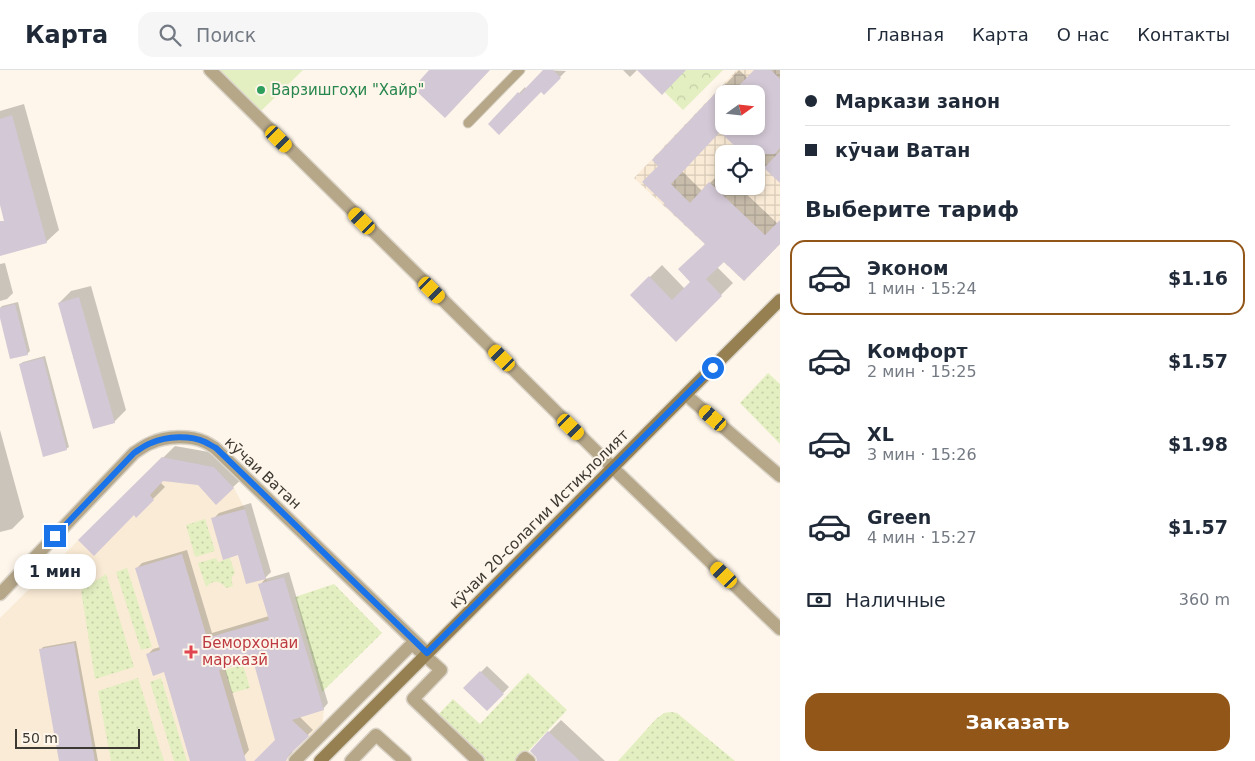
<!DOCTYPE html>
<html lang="ru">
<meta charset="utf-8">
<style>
:root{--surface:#fff;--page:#f6f6f7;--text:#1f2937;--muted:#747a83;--line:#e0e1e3;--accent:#935619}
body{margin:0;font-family:"DejaVu Sans",sans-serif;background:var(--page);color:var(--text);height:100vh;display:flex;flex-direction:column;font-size:19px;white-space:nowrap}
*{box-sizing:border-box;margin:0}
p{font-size:16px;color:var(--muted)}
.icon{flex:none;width:28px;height:28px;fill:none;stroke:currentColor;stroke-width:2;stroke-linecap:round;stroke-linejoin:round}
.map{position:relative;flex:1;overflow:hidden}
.details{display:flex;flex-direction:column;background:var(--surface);width:475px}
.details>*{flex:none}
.banner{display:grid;align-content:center;height:110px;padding:0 25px;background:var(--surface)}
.needle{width:32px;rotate:75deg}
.fabs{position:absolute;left:715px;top:15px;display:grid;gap:10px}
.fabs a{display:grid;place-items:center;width:50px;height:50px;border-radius:10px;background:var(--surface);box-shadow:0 2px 8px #0003;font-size:25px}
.scale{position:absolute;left:15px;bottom:12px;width:125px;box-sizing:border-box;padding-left:5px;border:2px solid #3c3832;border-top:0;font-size:14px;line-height:18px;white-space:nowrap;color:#3c3832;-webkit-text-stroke:4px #fef6ea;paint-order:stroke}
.end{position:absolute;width:22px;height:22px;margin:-11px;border:6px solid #1a73e8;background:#fff;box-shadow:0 0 0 2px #fff}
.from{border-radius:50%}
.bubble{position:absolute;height:35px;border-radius:15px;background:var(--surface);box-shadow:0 2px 8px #0003;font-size:16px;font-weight:700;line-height:35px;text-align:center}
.car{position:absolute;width:15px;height:30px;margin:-15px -8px;border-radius:6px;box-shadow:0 0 4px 1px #0007;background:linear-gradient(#f5c518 24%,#345 0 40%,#f5c518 0 76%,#345 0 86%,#f5c518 0)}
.banner b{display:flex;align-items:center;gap:18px;height:48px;font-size:19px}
.banner b+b{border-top:1px solid var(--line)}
.banner i{width:12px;height:12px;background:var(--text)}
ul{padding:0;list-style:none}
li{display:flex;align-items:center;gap:15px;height:75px;margin:0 10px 8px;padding:0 15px;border:2px solid transparent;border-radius:15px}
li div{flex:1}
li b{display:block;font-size:19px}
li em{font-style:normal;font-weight:700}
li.selected{border-color:var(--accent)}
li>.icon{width:45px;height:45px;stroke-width:1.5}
h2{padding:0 25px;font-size:22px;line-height:60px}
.pay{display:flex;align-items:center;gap:12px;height:55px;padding:0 25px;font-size:19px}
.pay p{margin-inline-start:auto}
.button{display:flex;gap:10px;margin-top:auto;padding:10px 25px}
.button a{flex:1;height:58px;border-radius:15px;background:var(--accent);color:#fff;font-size:20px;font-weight:700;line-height:58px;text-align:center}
header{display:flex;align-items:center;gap:30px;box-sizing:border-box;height:70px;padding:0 25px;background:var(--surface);border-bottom:1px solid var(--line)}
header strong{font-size:24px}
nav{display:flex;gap:28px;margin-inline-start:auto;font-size:18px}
.search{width:350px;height:45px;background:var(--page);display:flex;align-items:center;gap:12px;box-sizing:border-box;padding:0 18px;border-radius:15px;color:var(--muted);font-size:19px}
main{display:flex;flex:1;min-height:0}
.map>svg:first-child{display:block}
.industrial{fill:url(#industrial-grid);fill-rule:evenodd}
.built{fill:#faebd6}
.grass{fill:url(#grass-dots)}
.forest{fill:url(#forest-crowns)}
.pitch{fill:#e3efc1}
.shadow{fill:#0003;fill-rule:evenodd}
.building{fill:#d3c8d5}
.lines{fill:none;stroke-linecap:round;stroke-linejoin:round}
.lane-casing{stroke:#dbd4c9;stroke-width:11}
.street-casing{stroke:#dbd4c9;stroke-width:15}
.secondary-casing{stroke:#dbd4c9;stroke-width:15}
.lane{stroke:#b6a789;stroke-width:9}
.street{stroke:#b6a789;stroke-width:12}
.secondary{stroke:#968052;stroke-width:12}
.route{stroke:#1a73e8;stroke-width:6}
.leisure-dot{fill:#2e9e5b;stroke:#fef6ea;stroke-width:2}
.health-dot{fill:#e0444e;stroke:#fef6ea;stroke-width:2}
.labels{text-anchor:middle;stroke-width:4;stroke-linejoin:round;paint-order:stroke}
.leisure-label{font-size:15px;fill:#27864d;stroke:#fef6ea;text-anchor:start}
.street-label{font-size:15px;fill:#3c3832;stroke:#fef6ea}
.health-label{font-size:15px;fill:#be3a42;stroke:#fef6ea;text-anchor:start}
</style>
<header>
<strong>Карта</strong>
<div class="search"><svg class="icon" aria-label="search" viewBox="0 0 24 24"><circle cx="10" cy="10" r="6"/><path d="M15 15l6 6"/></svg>Поиск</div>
<nav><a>Главная</a><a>Карта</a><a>О нас</a><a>Контакты</a></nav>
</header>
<main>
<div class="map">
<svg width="780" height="691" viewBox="0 0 780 691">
<defs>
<pattern id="industrial-grid" width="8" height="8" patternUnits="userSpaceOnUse" patternTransform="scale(1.25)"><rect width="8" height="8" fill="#faebd6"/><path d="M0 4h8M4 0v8" fill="none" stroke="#d7cab8"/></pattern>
<pattern id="grass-dots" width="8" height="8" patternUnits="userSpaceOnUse" patternTransform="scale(1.25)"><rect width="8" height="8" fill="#e3efc1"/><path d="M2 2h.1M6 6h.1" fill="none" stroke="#c4cea6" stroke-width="1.8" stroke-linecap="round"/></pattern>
<pattern id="forest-crowns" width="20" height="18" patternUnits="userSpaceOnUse" patternTransform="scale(1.25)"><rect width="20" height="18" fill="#e3efc1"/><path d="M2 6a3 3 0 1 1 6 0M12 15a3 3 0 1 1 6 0" fill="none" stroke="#c4cea6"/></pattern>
</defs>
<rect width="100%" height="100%" fill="#fef6ea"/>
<path class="industrial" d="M737,0H780V174L744,211L634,108ZM724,24H756V56H724ZM724,84H756V116H724Z"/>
<path class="built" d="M162,387L214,397L234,418L245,439L267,511L284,507L324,640L322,657L288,691H0V548Z"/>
<path class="grass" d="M768,303L780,314V374L740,333Z
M205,449L215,481L195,487L186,455Z
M216,488L218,492L230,488L235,503C231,507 231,510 233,516L226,518C220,510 213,510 206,517L198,493Z
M127,498L152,577L141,580L116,502Z
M106,504L134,597L95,609L81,520Z
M334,514L382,563L322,622L295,527Z
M243,595L250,618L232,623L225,600Z
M528,603L567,640L519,691H478L434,649L453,629L480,654Z
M138,608L164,691H111L98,621Z
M161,608L187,691H174L150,612Z
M671,642L677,643L735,691H618L656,649L664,643Z"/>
<path class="forest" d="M642,0H723L683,40Z"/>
<path class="pitch" d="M220,0H303L261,41Z"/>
<path class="shadow" d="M544,0L566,1L544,23L541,20L490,54L525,17L526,19Z
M623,0H637L630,7Z
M739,0L748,8L755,0H780V111L756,89V84L720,61L682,101L702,121L722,101L724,103V116H738L778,154L780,152V173L724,190L717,197L733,213L676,270L632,225L662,195L685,219L692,212L706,173L659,96L654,90ZM724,24H756V56H724Z
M24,34L59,160L46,172L0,130V41Z
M5,193L13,223L7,229L0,231V194Z
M91,216L126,340L114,352L59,233L71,221Z
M18,232L30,281L27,284L0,242V238L2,236Z
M45,286L69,377L66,379L20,294L23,292Z
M0,360L24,447L12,459L0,462Z
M175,376L226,385L246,405L216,433L198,414L163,410L161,413L165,417L136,446L134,444L80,470Z
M251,433L271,502L265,508L238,484L213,449L219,443Z
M187,480L212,563L269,546L260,515L265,509L289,502L328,633L323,639L299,646L313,660L294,678L292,683L284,691H255L276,670L254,588L225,597L249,680L244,686L225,691H191L165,601L148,584L153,579L160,577L137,498L142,493Z
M76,571L98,691H61L41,580L43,577Z
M487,596L509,617L487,640L465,618Z
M561,650L605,691H538L549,662Z"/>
<path class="building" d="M429,0H490L445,48L413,18Z
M543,0H553L561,8L544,25L541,22L499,65L488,54L518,22L520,24Z
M637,0H686L662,25Z
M754,0H771L780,9V78L775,84H743L720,62L671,114L690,133L709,112L765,165L780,150V174L744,211L724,192L706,209L722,226L676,272L630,225L649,206L672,230L690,212L678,199L705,174L664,135L665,134L642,112L658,96L652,90L724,14V56H756V24H731Z
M12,45L47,173L0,186V151H4L0,135V49Z
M780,81V113L764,98Z
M79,227L115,353L93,359L58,233Z
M15,234L28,285L10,289L0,248V238Z
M43,288L67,380L43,387L19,294Z
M162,387L214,397L234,418L216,435L198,415L163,411L150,425L154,430L136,448L134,445L94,486L78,470Z
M245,439L266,509L246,514L238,485L223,490L211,448Z
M182,484L207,568L269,550L258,514L284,507L324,640L292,650L309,666L289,685L286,691H254L275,670L253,590L219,600L246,691H190L164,602L153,606L146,584L160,580L135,498Z
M74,573L95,691H59L39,579Z
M480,601L504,624L487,641L463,618Z
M548,661L580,691H537L536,687L530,681Z"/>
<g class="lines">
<g class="lane-casing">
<path id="lane" d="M468,53L520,0"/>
</g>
<g class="street-casing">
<path id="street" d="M210,0L613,398L780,559
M686,325L780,406
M0,524L134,383C139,380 145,375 151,373C166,366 190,365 205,372C209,374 212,376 215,378L427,583
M295,691L412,574L441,600L413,629L478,691
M351,691L376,665L405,691
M522,691L525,688L529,691"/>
</g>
<g class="secondary-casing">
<path id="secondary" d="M320,691L780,230"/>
</g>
<use href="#lane" class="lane"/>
<use href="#street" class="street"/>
<use href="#secondary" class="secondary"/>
</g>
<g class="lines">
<path class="route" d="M55,466L134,383C139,380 145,375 151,373C167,366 190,365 205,372C209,374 212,376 216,378L427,583L713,298"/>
</g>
<circle class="leisure-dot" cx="261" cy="20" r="5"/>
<path class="health-dot" d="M188.5 574.5h5v5h5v5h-5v5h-5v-5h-5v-5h5z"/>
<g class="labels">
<g class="leisure-label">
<text x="271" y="25">Варзишгоҳи "Хайр"</text>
</g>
<g class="street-label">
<text transform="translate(263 403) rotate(43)" y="5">кӯчаи Ватан</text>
<text transform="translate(539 449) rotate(-45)" y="5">кӯчаи 20-солагии Истиқлолият</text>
</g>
<g class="health-label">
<text x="202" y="578">Беморхонаи<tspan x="202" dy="17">марказӣ</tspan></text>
</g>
</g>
</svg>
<div class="fabs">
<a><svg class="needle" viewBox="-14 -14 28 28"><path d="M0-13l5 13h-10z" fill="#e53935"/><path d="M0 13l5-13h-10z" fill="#747a83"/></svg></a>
<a><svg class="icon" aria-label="locate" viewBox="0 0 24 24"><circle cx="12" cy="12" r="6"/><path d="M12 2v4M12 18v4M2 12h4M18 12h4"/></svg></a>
</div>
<div class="scale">50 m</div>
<i class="end from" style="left:713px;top:298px"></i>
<i class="end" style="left:55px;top:466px"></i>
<div class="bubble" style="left:14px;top:484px;width:82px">1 мин</div>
<i class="car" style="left:279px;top:69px;rotate:135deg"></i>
<i class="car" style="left:362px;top:151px;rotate:315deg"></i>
<i class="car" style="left:432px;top:220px;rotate:135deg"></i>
<i class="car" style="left:502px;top:288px;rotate:315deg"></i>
<i class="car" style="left:713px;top:348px;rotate:311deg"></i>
<i class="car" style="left:571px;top:357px;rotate:134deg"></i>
<i class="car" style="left:724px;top:505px;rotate:314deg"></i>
</div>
<section class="details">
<div class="banner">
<b><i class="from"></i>Маркази занон</b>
<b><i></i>кӯчаи Ватан</b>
</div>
<h2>Выберите тариф</h2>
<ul>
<li class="selected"><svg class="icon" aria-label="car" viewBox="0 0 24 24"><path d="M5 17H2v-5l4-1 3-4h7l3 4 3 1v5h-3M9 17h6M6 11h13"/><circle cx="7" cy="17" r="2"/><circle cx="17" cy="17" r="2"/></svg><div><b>Эконом</b><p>1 мин · 15:24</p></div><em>$1.16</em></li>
<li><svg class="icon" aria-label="car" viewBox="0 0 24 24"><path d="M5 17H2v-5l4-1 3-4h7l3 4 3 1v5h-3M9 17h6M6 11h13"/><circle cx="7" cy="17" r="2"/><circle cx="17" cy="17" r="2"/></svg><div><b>Комфорт</b><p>2 мин · 15:25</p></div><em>$1.57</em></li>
<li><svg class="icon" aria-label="car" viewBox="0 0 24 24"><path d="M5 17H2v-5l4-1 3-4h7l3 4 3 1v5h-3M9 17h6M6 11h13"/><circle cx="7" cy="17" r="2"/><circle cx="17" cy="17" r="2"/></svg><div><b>XL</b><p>3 мин · 15:26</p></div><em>$1.98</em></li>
<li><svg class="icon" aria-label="car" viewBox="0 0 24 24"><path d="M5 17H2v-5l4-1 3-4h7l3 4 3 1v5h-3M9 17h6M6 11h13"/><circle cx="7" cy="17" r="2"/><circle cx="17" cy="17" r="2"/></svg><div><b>Green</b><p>4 мин · 15:27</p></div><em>$1.57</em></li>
</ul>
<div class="pay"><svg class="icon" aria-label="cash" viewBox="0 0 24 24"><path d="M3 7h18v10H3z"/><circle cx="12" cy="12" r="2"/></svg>Наличные<p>360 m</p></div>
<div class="button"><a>Заказать</a></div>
</section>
</main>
